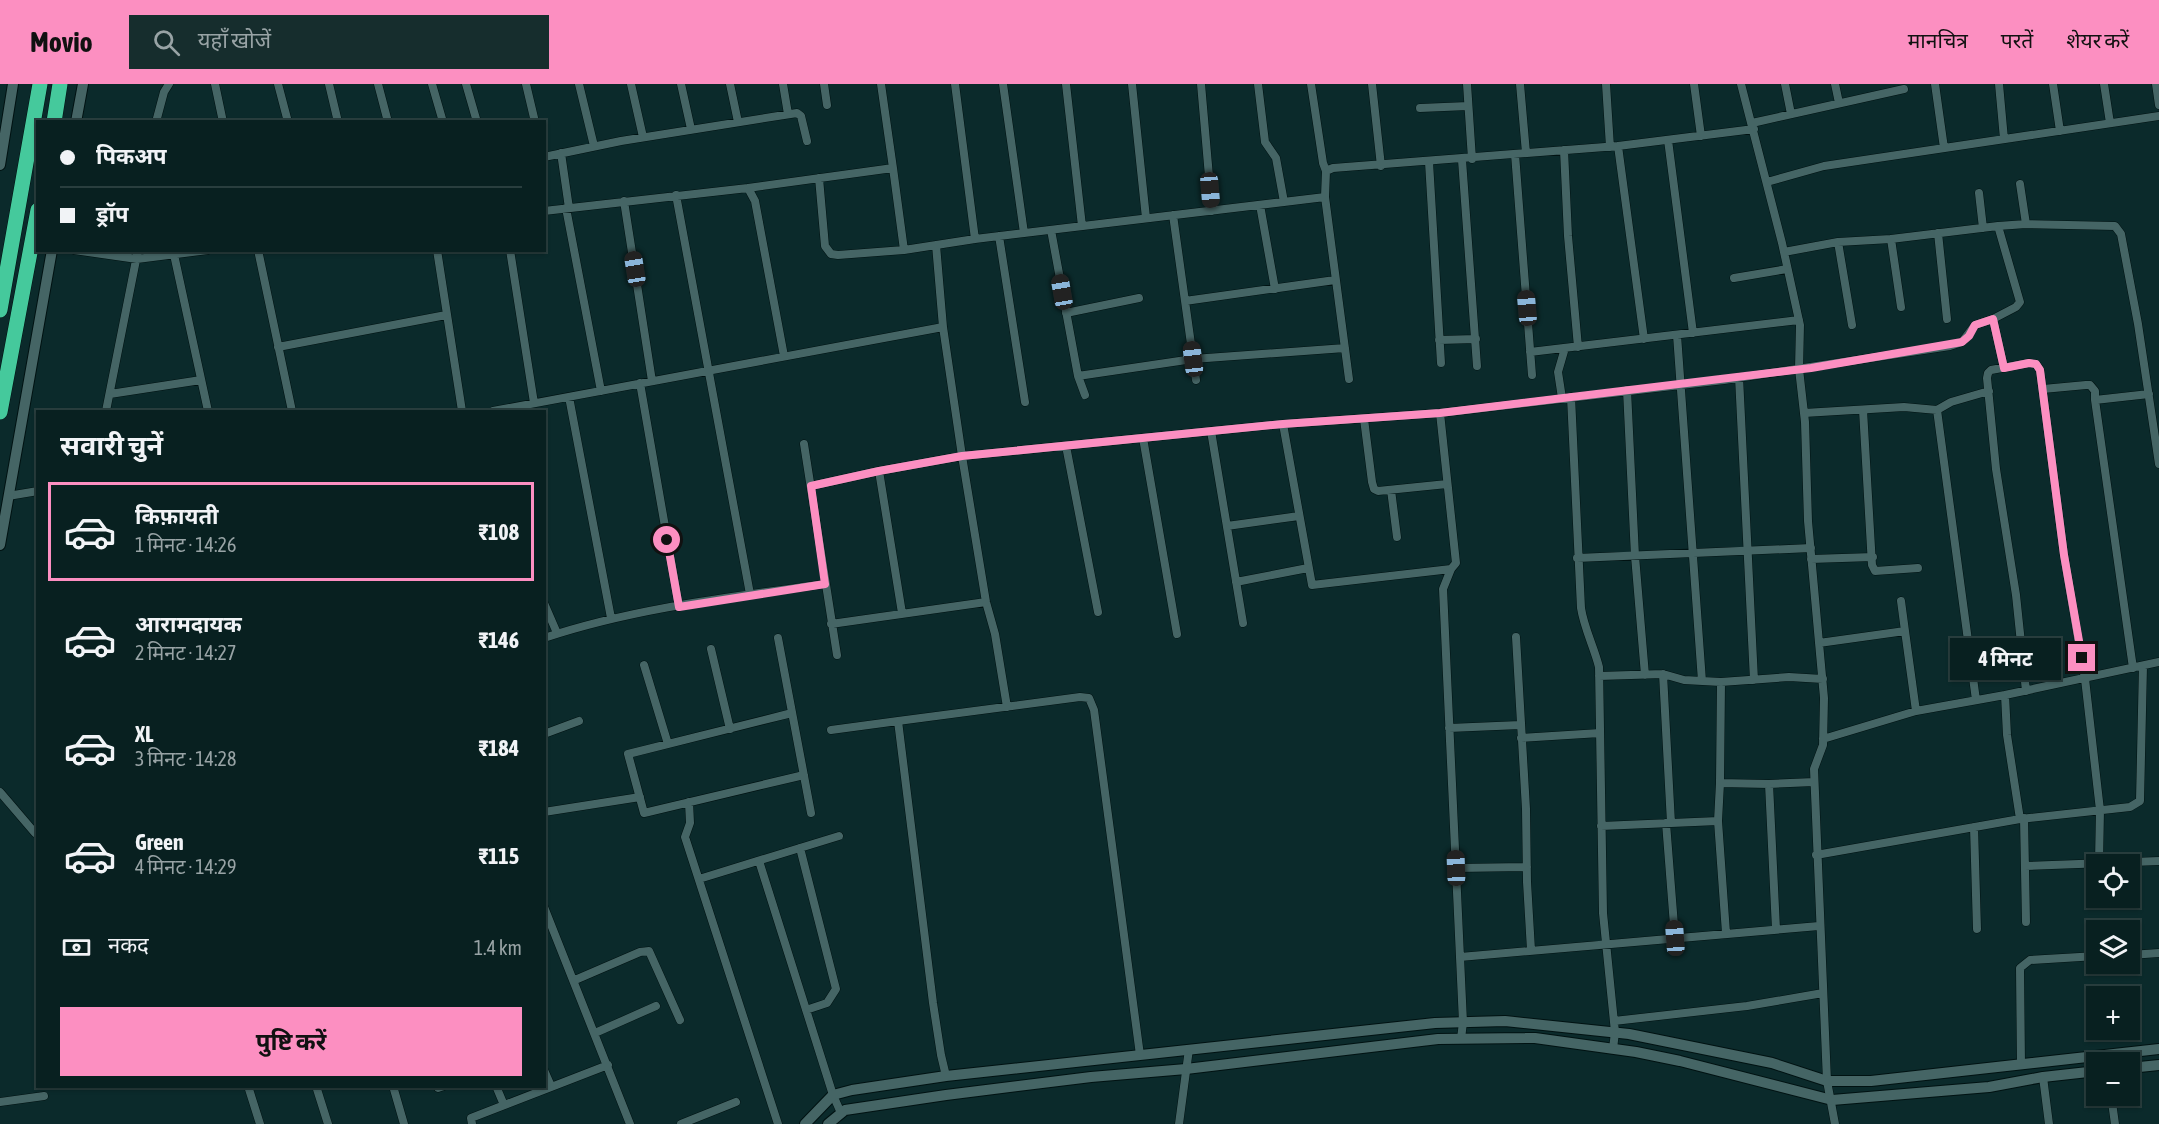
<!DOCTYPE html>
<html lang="hi">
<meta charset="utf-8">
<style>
:root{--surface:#082020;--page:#162d2d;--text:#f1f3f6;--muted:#98a3a5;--line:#293e3e;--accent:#fc8fc1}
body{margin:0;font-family:"Asap Condensed","Noto Sans Devanagari",sans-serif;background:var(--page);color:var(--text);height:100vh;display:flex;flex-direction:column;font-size:22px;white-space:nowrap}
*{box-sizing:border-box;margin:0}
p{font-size:20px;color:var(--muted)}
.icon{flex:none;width:33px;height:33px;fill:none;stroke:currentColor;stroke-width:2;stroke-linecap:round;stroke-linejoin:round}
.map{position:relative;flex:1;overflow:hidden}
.drawer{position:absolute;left:36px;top:326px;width:510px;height:678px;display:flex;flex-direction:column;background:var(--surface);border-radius:0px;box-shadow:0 2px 4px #0004,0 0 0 2px var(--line)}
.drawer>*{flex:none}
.guide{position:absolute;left:36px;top:36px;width:510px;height:132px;border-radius:0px;box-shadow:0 2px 4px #0004,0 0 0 2px var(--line);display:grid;align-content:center;height:132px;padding:0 24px;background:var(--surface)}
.fabs{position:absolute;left:2086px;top:770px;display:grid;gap:12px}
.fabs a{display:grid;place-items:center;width:54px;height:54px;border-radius:0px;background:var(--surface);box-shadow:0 2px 4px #0004,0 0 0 2px var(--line);font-size:30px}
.end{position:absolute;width:27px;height:27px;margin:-14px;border:8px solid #fc8fc1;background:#111;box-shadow:0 0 0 3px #111}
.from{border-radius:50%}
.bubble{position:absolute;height:42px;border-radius:0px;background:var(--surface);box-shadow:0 2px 4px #0004,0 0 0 2px var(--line);font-size:20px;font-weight:700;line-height:42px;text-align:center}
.car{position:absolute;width:18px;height:36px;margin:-18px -9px;border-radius:8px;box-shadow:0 0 4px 2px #0007;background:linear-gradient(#222 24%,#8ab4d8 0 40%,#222 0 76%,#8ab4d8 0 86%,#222 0)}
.guide b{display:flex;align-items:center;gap:21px;height:57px;font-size:22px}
.guide b+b{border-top:2px solid var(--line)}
.guide i{width:15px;height:15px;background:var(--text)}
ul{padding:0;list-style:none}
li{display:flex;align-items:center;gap:18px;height:99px;margin:0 12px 9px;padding:0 12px;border:3px solid transparent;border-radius:0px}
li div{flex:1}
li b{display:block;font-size:22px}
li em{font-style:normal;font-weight:700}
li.active{border-color:var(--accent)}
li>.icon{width:54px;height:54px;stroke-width:1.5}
h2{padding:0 24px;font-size:27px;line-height:72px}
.pay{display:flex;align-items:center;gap:15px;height:66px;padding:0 24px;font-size:22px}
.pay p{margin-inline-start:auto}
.cta{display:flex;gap:12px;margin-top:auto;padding:12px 24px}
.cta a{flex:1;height:69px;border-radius:0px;background:var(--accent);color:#111;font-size:24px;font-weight:700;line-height:69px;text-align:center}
header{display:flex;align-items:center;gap:36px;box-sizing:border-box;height:84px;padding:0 30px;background:var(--accent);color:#111}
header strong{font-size:28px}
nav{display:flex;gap:33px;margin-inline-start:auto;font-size:21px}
.search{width:420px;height:54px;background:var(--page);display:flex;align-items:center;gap:15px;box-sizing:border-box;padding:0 21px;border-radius:0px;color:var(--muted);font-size:22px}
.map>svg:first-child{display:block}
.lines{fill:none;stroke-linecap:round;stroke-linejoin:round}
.street-casing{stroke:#001212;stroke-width:9}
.secondary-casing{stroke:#001212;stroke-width:12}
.highway-casing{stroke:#001212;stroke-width:16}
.street{stroke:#456565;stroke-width:8}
.secondary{stroke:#456565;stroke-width:10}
.highway{stroke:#45c99c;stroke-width:15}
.route{stroke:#fc8fc1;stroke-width:8}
</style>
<header>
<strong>Movio</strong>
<div class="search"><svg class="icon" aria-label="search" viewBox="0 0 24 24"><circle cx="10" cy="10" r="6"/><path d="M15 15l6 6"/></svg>यहाँ खोजें</div>
<nav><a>मानचित्र</a><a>परतें</a><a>शेयर करें</a></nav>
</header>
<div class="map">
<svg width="2159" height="1040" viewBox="0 0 2159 1040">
<rect width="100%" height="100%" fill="#0b2a2b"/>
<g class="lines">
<g class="street-casing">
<path id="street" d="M215,0L223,38
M278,0L288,38
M329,0L338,38
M378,0L388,38
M432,0L443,38
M466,0L477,38
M526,0L535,38
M579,0L594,62
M631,0L643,53
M681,0L691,45
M730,0L738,38
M783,0L788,30
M824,0L827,21
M1003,0L1024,149
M1066,0L1082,142
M1132,0L1146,134
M1201,0L1212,127
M1258,0L1265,58L1276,74L1284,118
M1311,0L1323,79L1326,87
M1372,0L1381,82
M1467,0L1472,75
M1520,0L1526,69
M1606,0L1610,63
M1694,0L1701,52
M1741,0L1782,159L1800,241L1799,285L1805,338L1808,437L1824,614L1823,661L1814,685L1827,997L1835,1040
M1785,0L1791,30
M1835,0L1839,19
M1935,0L1944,64
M1999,0L2004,55
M2053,0L2060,47
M2104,0L2110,39
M2156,0L2159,21
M1420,24L1468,22
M156,38L164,8L169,0
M1752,39L1904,5
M1668,56L1693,249
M1618,62L1644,255
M1564,66L1568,152L1578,263
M561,69L569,124
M1515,70L1532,291
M544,73L621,57L797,29L801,32L807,57
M1462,76L1477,282
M1429,78L1441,279
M893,84L904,166
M819,94L825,162L831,170L838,171L904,166L975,155L955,0
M1767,98L1824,82L2159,32
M2020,100L2026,140
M748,104L893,84L881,0
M1979,109L1983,144
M676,111L750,510
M624,117L652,297
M1260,121L1275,205
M566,124L601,307
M544,127L748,104L755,117L784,272
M1173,131L1185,217L1335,196
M1051,146L1078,292L1085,311
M1938,149L1947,235
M999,152L1025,318
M975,155L1325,113
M1891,155L1901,223
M1838,158L1852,241
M936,161L943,243L962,372L986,518L995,550L1007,623
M74,166L137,175L208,166
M173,166L208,327
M258,166L292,327
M437,166L462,327
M510,166L534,319
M1784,168L1838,158L1891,155L1998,142L2026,140L2115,142L2121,150L2138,240L2159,380
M1734,194L1787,185
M1185,217L1196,296
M1066,229L1139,214
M1993,235L2004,284
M1677,251L1702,597
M1439,256L1476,255
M278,263L446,231
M1530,268L1799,236
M1078,292L1193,275L1345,264
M1739,293L1754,596
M1349,295L1325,113L1326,87L1333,84L1618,62L1754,45
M640,299L679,523
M2043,305L2086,301H2090L2095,307V316L2133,584
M1627,306L1635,472L1645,591
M110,310L201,296
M569,313L611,534
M1571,313L1581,524C1584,544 1594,563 1599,583L1603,829L1615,948L1613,965
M1562,314L1558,288L1565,264
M2095,316L2149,310
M1863,326L1872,481L1875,487L1918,484
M1937,326L1976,616
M106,327L138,166
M493,327L943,243
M1440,329L1456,479L1451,485L1443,505L1463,938L1461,955
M1804,329L1904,323L1937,326L1951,318L1989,307
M1364,335L1372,398L1374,405L1378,407L1447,400
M1283,340L1312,501L1451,485
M1211,347L1243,539
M1143,354L1177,550
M804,360L837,571
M1066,362L1098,528
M879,387L902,529
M811,402L879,387L962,372L1283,340L1440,329L1724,296L1950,262L1962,258L1975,241L1993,235L2016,223L2020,218L1998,142
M1391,406L1397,453
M8,412L38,407
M1227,442L1299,432
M1577,474L1811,464
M1811,475L1873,473
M1236,498L1308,484
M1901,517L1905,547
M544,519L557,549
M831,540L986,518
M1516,553L1526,725L1527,798L1531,866
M544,554C634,524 731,513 825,500
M778,554L811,729
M1819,559L1905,547L1916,627
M711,565L730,645
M644,581L668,660
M1663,590L1671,739
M1599,592L1663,590L1684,596L1721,598L1789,593L1823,595
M1721,598L1720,699L1769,700L1814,698
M2026,607L2016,511L1996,385L1987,294L1988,289L1991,286L2029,279L2036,280L2040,286L2064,471L2085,595L2100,726L2099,778
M2005,611L2159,578
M792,629L628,670L644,729L804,691
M898,637L1080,613L1089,614L1094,626L1140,971
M1449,644L1520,641
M831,646L898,637L933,919L941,971L946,992
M544,650L579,637
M1521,654L1600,649
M1769,700L1776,845
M0,708L35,749L38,747
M689,718L690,739L685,753L778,1040
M544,728L640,713
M2024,734L2026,838
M2020,735L2130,723L2140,717L2143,582
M1718,737L1720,699
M1666,739L1675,854
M1601,742L1718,737L1726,849
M1974,743L1977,845
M800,764L836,905L827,919L806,926
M1816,771L2020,735L2007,651L2005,611L1916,627L1823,655
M759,777L833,1011L841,1029
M2025,782L2159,777
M1456,784L1527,783
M699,795L839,752
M544,823L630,1040
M2130,871L2159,869
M1460,873L1819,842
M575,896L640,868L649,867L680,936
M1614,937L1747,922L1823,909
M595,949L656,922
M2021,981L2020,884L2030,876L2097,872
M544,986L551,1002
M2043,993L2049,1040
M248,1002L260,1040
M316,1002L328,1040
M393,1002L404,1040
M496,1002L504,1021
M438,1004L444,1002
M2111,1011L2115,1040
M0,1018L44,1012
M472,1040L471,1034L608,981
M681,1040L736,1018
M1179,1040L1189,965"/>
</g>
<g class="secondary-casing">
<path id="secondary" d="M76,38L83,0
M0,81L13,0
M0,461L52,166
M2130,984L2159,981
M805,1040L833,1011L852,1006L946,992L1435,939L1505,937L1629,950L1772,979L1827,997H1871L2159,965
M828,1040L845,1026L946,1011L1091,993L1186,985L1438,955L1535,954L1636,968L1680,977L1832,1016L1989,1003L2043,993L2097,987"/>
</g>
<g class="highway-casing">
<path id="highway" d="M54,38L60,0
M0,226L40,0
M0,328L38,126"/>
</g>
<use href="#street" class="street"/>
<use href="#secondary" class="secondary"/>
<use href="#highway" class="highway"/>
</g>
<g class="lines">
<path class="route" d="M667,456L679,523L825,500L811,402L879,387L962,372L1283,340L1440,329L1811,284L1962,258L1969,252L1975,241L1993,235L2004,284L2029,279L2036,280L2040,286L2064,471L2082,574"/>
</g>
</svg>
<div class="fabs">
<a><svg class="icon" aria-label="locate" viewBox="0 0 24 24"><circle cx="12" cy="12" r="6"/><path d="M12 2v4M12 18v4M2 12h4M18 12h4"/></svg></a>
<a><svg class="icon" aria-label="layers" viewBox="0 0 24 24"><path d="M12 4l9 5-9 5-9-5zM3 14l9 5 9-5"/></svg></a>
<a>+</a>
<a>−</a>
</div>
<i class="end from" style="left:667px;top:456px"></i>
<i class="end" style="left:2082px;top:574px"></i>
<div class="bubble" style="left:1950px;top:554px;width:111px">4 मिनट</div>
<i class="car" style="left:1210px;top:106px;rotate:175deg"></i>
<i class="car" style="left:635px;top:185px;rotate:351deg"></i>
<i class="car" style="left:1062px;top:208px;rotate:350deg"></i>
<i class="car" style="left:1527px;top:224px;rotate:355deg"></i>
<i class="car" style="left:1193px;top:275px;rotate:353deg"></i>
<i class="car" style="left:1456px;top:784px;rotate:358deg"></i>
<i class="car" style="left:1675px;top:854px;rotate:356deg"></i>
<div class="guide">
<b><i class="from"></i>पिकअप</b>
<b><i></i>ड्रॉप</b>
</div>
<section class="drawer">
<h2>सवारी चुनें</h2>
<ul>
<li class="active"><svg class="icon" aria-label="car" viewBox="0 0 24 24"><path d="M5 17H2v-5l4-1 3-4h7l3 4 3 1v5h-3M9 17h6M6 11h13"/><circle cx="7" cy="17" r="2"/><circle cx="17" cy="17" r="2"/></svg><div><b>किफ़ायती</b><p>1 मिनट · 14:26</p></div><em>₹108</em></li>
<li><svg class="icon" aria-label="car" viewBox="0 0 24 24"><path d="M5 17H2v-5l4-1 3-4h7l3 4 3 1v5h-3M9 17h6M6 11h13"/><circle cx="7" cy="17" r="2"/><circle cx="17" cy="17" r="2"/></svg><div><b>आरामदायक</b><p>2 मिनट · 14:27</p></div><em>₹146</em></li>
<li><svg class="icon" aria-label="car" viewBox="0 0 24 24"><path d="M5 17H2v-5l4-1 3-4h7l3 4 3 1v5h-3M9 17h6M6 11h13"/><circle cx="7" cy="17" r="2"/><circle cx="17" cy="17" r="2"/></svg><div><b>XL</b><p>3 मिनट · 14:28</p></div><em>₹184</em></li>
<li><svg class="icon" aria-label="car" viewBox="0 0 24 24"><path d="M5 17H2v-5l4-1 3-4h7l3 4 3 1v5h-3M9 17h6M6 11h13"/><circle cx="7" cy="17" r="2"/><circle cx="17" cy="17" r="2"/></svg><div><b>Green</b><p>4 मिनट · 14:29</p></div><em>₹115</em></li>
</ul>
<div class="pay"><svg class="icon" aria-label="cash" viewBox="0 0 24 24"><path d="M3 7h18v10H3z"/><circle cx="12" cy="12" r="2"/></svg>नकद<p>1.4 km</p></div>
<div class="cta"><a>पुष्टि करें</a></div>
</section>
</div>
